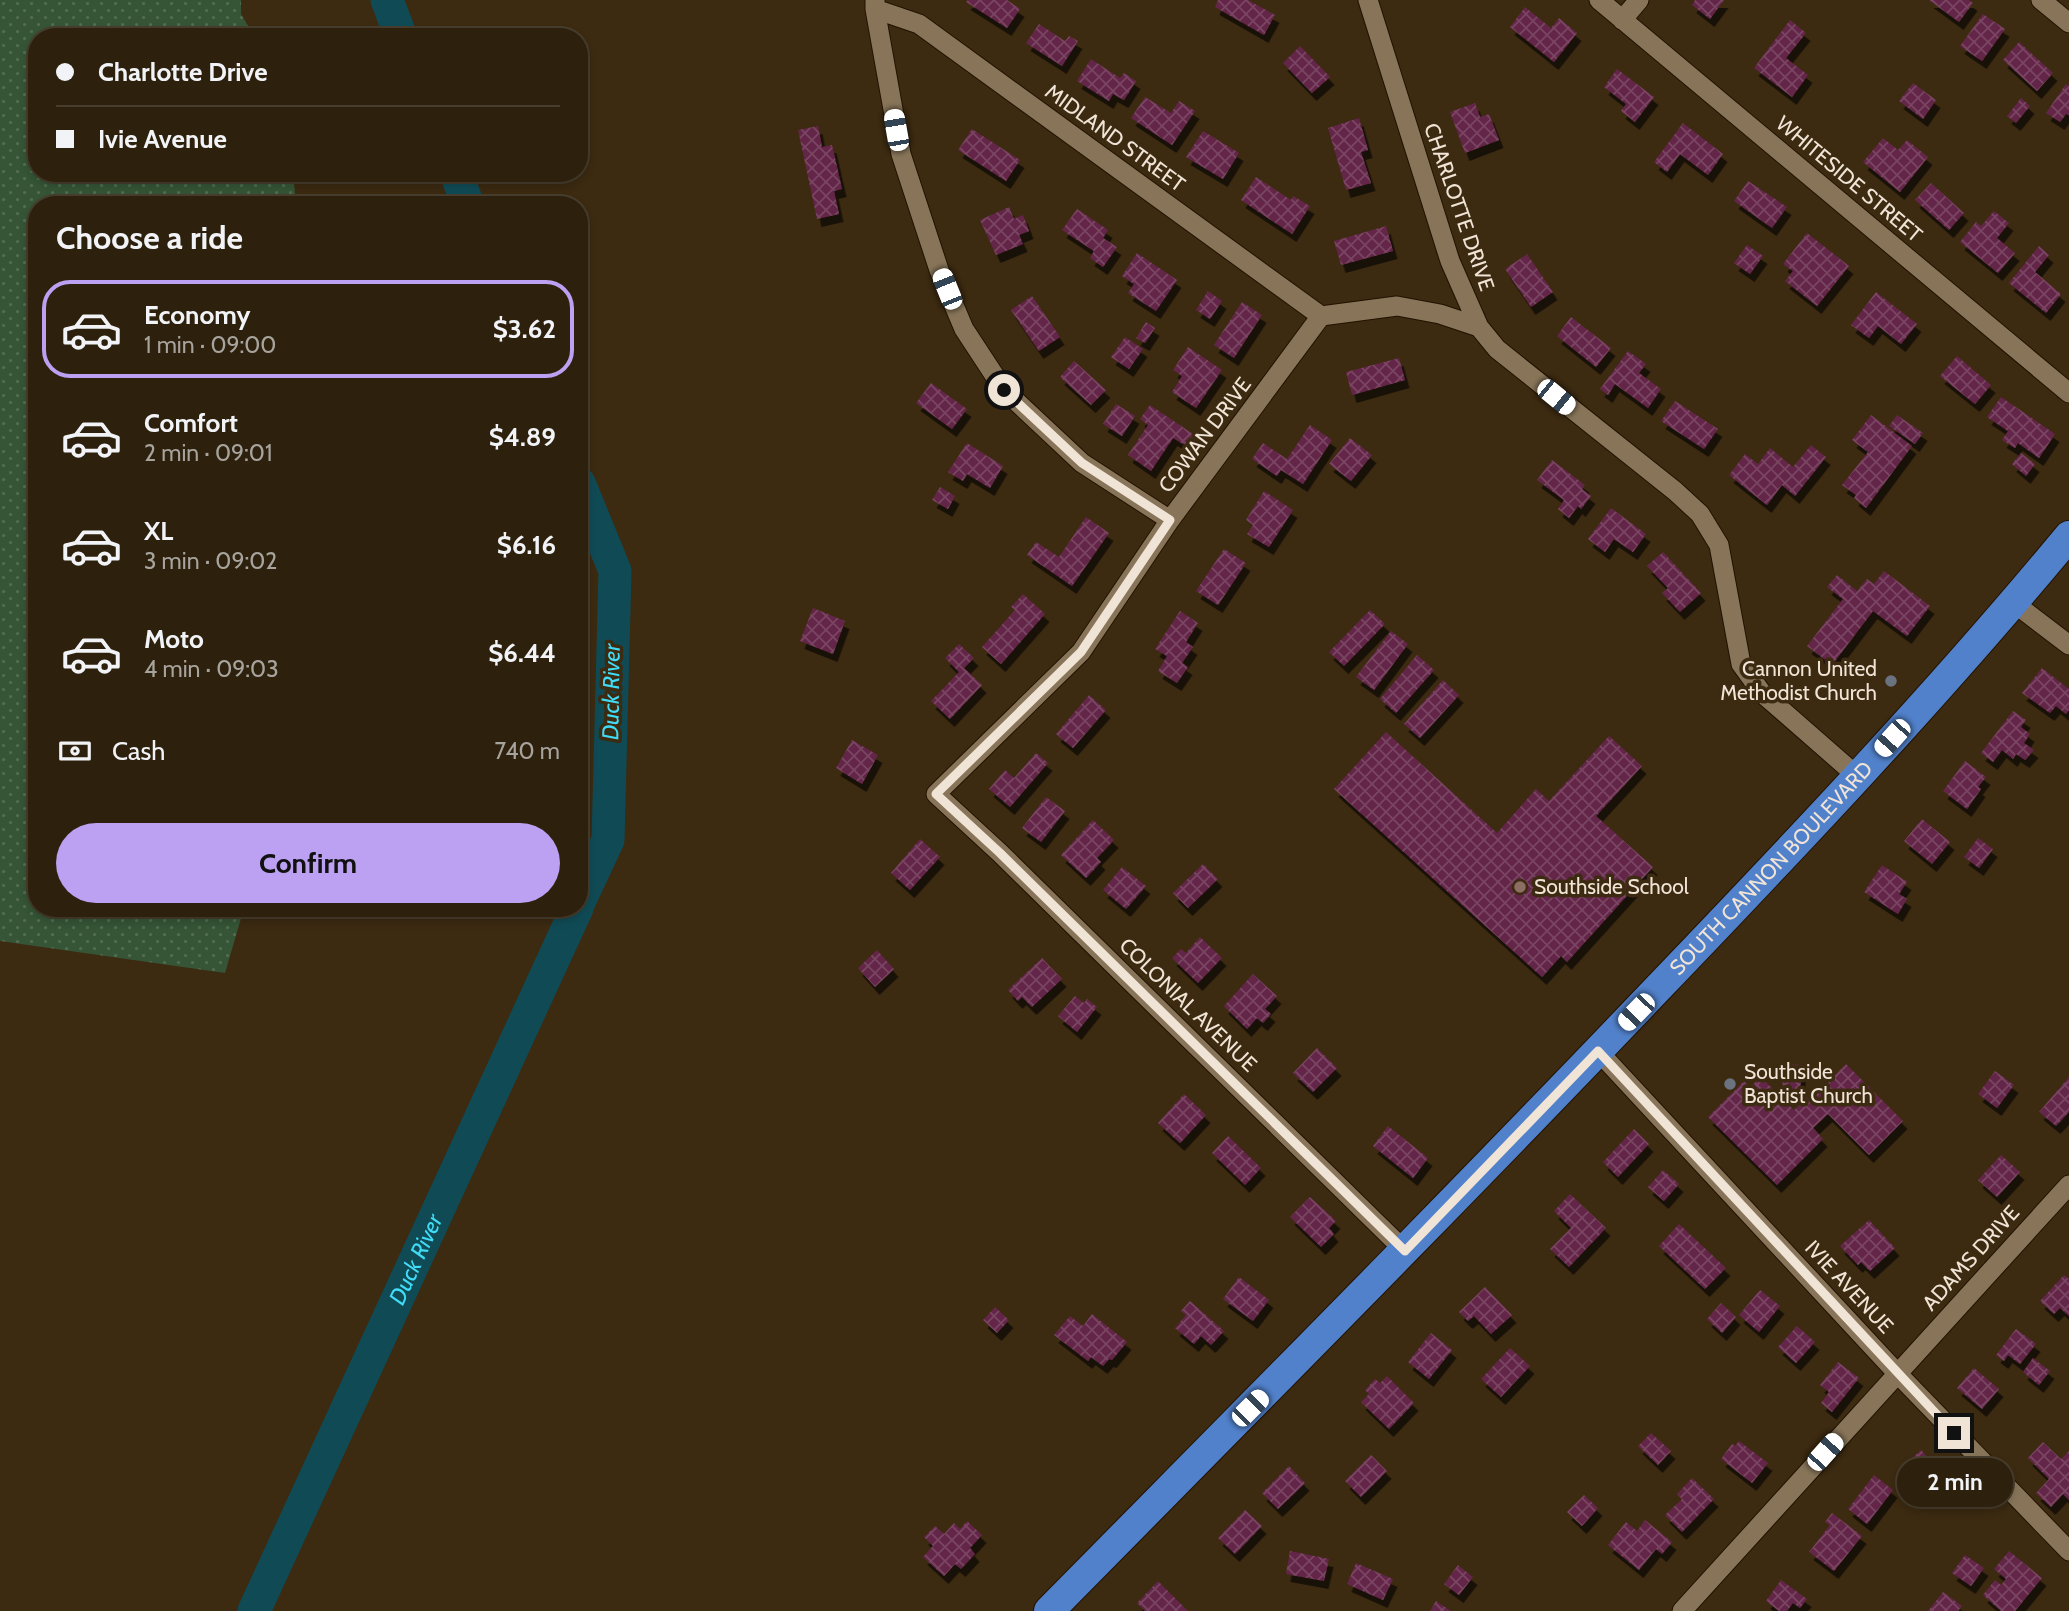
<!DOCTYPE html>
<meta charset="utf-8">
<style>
:root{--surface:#2d200d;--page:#392d1b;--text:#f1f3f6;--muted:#a7a39d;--line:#483e2e;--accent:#bca0f2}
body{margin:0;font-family:Cabin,sans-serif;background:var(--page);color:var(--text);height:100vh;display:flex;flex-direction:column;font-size:26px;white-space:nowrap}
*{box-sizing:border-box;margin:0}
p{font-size:23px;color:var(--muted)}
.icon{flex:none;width:38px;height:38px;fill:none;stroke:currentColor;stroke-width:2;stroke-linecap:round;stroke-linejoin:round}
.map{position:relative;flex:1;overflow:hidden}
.details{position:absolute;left:28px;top:196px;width:560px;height:721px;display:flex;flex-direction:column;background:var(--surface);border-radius:28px;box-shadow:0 4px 10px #0003,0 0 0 2px var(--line)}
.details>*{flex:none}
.banner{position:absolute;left:28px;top:28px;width:560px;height:154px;border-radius:28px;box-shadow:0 4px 10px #0003,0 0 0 2px var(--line);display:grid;align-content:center;height:154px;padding:0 28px;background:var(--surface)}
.end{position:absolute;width:32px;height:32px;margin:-16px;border:9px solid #f0e4d6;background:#111;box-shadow:0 0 0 4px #111}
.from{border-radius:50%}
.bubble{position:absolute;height:49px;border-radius:24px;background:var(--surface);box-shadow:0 4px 10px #0003,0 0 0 2px var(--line);font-size:23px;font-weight:700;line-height:49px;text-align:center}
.car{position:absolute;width:21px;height:42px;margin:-21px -10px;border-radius:9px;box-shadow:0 0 5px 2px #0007;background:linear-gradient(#fff 24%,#345 0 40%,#fff 0 76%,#345 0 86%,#fff 0)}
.banner b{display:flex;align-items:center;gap:24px;height:66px;font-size:26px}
.banner b+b{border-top:2px solid var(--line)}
.banner i{width:18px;height:18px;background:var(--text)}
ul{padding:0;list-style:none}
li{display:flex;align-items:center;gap:21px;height:98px;margin:0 14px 10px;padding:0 14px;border:4px solid transparent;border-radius:28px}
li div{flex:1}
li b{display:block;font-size:26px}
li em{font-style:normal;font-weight:700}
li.selected{border-color:var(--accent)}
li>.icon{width:63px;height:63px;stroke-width:1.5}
h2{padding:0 28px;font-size:32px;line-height:84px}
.pay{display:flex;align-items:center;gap:18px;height:77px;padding:0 28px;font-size:26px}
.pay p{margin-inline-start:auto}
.primary-button{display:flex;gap:14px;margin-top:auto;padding:14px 28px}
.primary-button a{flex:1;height:80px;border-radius:42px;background:var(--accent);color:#111;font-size:28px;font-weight:700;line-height:80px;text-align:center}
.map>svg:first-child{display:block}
.grass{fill:url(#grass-dots)}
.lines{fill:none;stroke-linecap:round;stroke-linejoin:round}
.river{stroke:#104b55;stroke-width:33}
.building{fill:url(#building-cross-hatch);filter:url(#shadow)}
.minor-casing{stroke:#221200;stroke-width:21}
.highway-casing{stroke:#221200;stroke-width:32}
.minor{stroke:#887559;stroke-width:19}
.highway{stroke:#5181ca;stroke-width:30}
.route{stroke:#f0e4d6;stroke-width:9}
.worship-dot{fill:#6b7280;stroke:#3c2a11;stroke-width:2.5}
.education-dot{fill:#8d6e63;stroke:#3c2a11;stroke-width:2.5}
.labels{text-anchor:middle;stroke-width:7;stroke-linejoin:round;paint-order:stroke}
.street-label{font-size:21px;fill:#f0e4d6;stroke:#3c2a11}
.poi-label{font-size:21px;fill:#f0e4d6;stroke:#3c2a11;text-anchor:start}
.water-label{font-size:23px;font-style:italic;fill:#40dcf7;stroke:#3c2a11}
</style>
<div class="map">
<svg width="2069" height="1611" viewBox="0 0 2069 1611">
<defs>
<pattern id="grass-dots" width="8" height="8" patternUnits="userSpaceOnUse" patternTransform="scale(1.75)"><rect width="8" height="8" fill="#355536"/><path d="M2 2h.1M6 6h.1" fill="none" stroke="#536d52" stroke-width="1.8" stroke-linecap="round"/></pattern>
<pattern id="building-cross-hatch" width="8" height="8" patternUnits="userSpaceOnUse" patternTransform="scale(1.75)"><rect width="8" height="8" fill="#632548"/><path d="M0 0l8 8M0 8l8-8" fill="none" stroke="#7a4462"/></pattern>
<filter id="shadow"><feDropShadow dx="4.5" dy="8" stdDeviation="0" flood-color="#0009"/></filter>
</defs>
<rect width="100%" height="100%" fill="#3c2a11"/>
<path class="grass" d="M0,0H241V14L248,26L267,31L268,37H37V173H293L296,205H37V908H244L225,973L0,941Z"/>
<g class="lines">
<g class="river">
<path d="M387,0L401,37"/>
<path d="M456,173L468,205"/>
<path d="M579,483L615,571L608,840L579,902"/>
<path id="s1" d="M254,1611L577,908"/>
</g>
</g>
<path class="building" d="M968,0H1007L1020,9L1007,28L966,2Z
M1218,0H1248L1275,15L1264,35L1215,7Z
M1695,0H1724L1710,19L1692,5Z
M1929,0H1969L1973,3L1959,22Z
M1525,7L1551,28L1559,18L1577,33L1554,62L1510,27Z
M1983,14L2005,29L1982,61L1960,46Z
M1790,20L1806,33L1786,58L1808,75L1792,97L1754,68Z
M1039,24L1065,41L1069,36L1078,41L1062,66L1026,43Z
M2019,42L2053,73L2037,91L2003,60Z
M1300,46L1330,77L1312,93L1283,63Z
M1091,59L1120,78L1124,73L1136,81L1124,100L1113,94L1109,101L1077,81Z
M1617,69L1654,97L1635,122L1621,111L1626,104L1604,87Z
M1913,83L1936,100L1923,119L1899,101Z
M2066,84L2069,86V115L2066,114L2060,122L2046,113Z
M1145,97L1171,113L1179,101L1195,111L1172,145L1131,118Z
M2021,98L2030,106L2016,123L2007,116Z
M1475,103L1480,117L1489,114L1499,140L1465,153L1450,112Z
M1359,118L1368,150L1361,152L1371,183L1346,190L1328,128Z
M1683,123L1723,154L1708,175L1680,154L1667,172L1654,162Z
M818,126L822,147L832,145L842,189L834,191L839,214L817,219L798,130Z
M972,129L1020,160L1006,181L958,150Z
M1203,131L1239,153L1223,179L1186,157Z
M1883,138L1898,150L1907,140L1928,157L1900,192L1863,162Z
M1256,177L1291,200L1293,196L1310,206L1292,234L1241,200Z
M1748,181L1787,207L1772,228L1734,201Z
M1931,183L1964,213L1949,230L1915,200Z
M1009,207L1014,219L1023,215L1029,231L1019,235L1023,244L996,255L980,220Z
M1077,209L1108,230L1103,238L1117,247L1103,267L1090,258L1094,251L1062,230Z
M1994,211L2009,223L1997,238L2015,253L1998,273L1960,242L1976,222L1981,226Z
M1386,226L1393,251L1341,265L1334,241Z
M1807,233L1849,266L1817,306L1785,281L1793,271L1783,264Z
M1747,245L1763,256L1750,274L1734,263Z
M2039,246L2049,255L2035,272L2061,294L2046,313L2009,283Z
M1137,253L1177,280L1156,311L1128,293L1134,284L1122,276Z
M1527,254L1553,292L1531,307L1505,269Z
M1208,291L1222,301L1210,319L1196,310Z
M1876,292L1917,324L1901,344L1878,326L1869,338L1851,325Z
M1032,296L1060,337L1039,351L1011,310Z
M1242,302L1262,315L1234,358L1214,345Z
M1571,317L1611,348L1596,367L1557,336Z
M1146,322L1155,328L1145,343L1136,338Z
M1125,337L1143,349L1129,369L1111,357Z
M1188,347L1222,370L1196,408L1172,392L1182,376L1173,370Z
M1628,351L1646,364L1639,373L1661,389L1648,408L1615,384L1608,395L1600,389Z
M1957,356L1991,385L1975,404L1940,376Z
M1399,358L1405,380L1352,395L1346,372Z
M1074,361L1106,390L1091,405L1060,377Z
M931,383L967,409L952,429L916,403Z
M2001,397L2055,434L2039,458L2018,443L2015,448L2002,440L2008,431L1987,417Z
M1675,401L1718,429L1704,449L1661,421Z
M1116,404L1135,416L1122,436L1103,424Z
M1150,405L1196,436L1188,447L1173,438L1151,471L1128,455L1148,425L1140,419Z
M1871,415L1912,446L1866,508L1854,498L1856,495L1842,485L1868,452L1852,440Z
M1897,415L1923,433L1915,444L1889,426Z
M1310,425L1332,440L1303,484L1281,470L1277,476L1252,459L1263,443L1287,459Z
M1350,438L1372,455L1351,481L1329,464Z
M967,443L1003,466L990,488L967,474L963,481L948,472Z
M1811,445L1826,457L1795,496L1782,485L1767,505L1729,475L1745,454L1758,464L1770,448L1793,467Z
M2021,453L2035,464L2026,476L2012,464Z
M1552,460L1585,485L1582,489L1591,496L1581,509L1578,506L1569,518L1558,509L1564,500L1537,480Z
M940,487L955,496L948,509L932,500Z
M1264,491L1293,510L1269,547L1247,534L1253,525L1246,520Z
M1611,508L1646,534L1633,552L1614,539L1605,552L1588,539Z
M1086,517L1109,533L1072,586L1027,555L1036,542L1059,557Z
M1224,549L1246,563L1218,605L1196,591Z
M1663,552L1701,593L1680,612L1662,593L1668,588L1647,566Z
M1884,571L1930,606L1907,636L1873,611L1832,665L1807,646L1843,599L1827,587L1837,575L1857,591L1867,579L1874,584Z
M1023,594L1045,614L1001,664L982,647L1015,610L1011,607Z
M813,608L845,621L833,654L800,641Z
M1370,610L1385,624L1344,666L1329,652Z
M1180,611L1198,623L1186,642L1193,647L1182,663L1188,667L1177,683L1158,671L1167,656L1155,649Z
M1391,631L1408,644L1374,690L1356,677Z
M959,644L974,658L964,668L982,685L950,719L931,701L959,672L945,658Z
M1417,655L1434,670L1396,713L1380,699Z
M2042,668L2069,689V710L2066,714L2056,706L2050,713L2022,693Z
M1443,680L1459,695L1420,738L1404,724Z
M1089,695L1106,710L1073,748L1056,734Z
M2013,711L2026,720L2021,727L2030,734L2024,743L2034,750L2025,760L2016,754L2013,759L2002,750L1993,762L1981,753Z
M1386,732L1497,833L1536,789L1549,801L1609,736L1642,766L1596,816L1653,867L1567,962L1561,956L1542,977L1334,789Z
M852,740L878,755L862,784L836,768Z
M1036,753L1048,763L1010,807L989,789L1005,770L1014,778Z
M1965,761L1986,777L1978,787L1981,789L1967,809L1943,791Z
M1046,797L1065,811L1041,842L1022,828Z
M1922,819L1950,842L1932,864L1904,841Z
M1093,820L1114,840L1097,858L1101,862L1086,878L1061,855Z
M1978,838L1993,849L1979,868L1964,857Z
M920,839L940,857L910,890L891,873Z
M1203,864L1218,879L1188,908L1173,893Z
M1882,865L1907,882L1899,894L1907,899L1898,914L1864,892Z
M1122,867L1146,886L1126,909L1103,890Z
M1200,937L1222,958L1198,983L1172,958L1181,949L1186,953Z
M877,950L894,969L875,987L858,968Z
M1042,958L1062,979L1032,1007L1022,997L1018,1001L1008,990Z
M1253,974L1277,996L1265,1009L1271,1014L1263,1023L1257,1018L1247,1029L1224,1006Z
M1075,996L1084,1003L1087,999L1097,1007L1077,1032L1058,1016Z
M1317,1048L1337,1068L1313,1092L1293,1073Z
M1784,1064L1802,1065L1800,1091L1782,1090Z
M1846,1064L1903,1121L1869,1155L1828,1114L1813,1128L1823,1139L1777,1185L1708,1117L1744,1081L1750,1087L1761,1077L1794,1110L1807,1097L1810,1100Z
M1995,1071L2014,1085L1997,1108L1978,1094Z
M2069,1077V1112L2056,1126L2039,1112Z
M1184,1094L1206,1115L1180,1143L1158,1123Z
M1388,1126L1428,1158L1413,1178L1373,1146Z
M1634,1129L1649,1144L1618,1177L1603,1162Z
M1228,1136L1261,1168L1245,1185L1212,1153Z
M2001,1155L2020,1172L1997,1197L1978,1180Z
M1663,1170L1679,1184L1664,1201L1648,1187Z
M1570,1194L1606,1228L1569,1267L1550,1249L1571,1228L1554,1211Z
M1310,1197L1336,1221L1329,1228L1334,1234L1321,1247L1290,1217Z
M1869,1220L1895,1248L1870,1271L1861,1262L1858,1265L1840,1246Z
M1679,1224L1726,1268L1705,1289L1659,1246Z
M2064,1275L2069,1279V1316L2060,1308L2054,1314L2040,1301Z
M1239,1277L1269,1300L1253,1321L1223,1299Z
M1485,1287L1512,1315L1491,1334L1474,1316L1468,1321L1459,1312Z
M1760,1290L1780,1306L1759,1332L1739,1315Z
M1190,1301L1224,1331L1211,1345L1201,1336L1194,1344L1175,1328L1186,1315L1181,1311Z
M1721,1303L1736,1317L1722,1333L1707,1319Z
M995,1307L1009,1320L997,1333L983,1320Z
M1092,1314L1127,1342L1112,1360L1109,1359L1103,1366L1091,1357L1088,1361L1054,1335L1070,1316L1083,1326Z
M1797,1326L1815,1342L1796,1363L1778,1347Z
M2016,1329L2036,1344L2020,1364L2008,1355L2004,1361L1996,1355Z
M1431,1333L1452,1350L1429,1379L1408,1362Z
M1510,1348L1530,1366L1501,1397L1481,1379Z
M2033,1358L2050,1371L2039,1385L2023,1372Z
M1838,1362L1859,1378L1832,1412L1821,1403L1829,1392L1820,1385Z
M1974,1368L1999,1389L1982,1409L1957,1388Z
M1387,1376L1414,1403L1389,1429L1361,1402L1369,1394L1365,1390L1375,1379L1380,1383Z
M1651,1433L1671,1451L1658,1465L1638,1446Z
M1739,1441L1768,1463L1752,1483L1721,1459L1732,1444L1735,1446Z
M2043,1442L2061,1459L2069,1451V1500L2063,1494L2051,1507L2036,1493L2049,1479L2028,1458Z
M1921,1450L1951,1483L1933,1499L1903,1466Z
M1371,1455L1387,1471L1361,1497L1345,1481Z
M1289,1466L1305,1483L1278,1509L1262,1493Z
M1874,1475L1893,1490L1867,1524L1848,1509Z
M1692,1478L1714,1499L1682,1532L1665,1515L1682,1499L1677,1494Z
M1584,1495L1598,1508L1582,1526L1567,1512Z
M1245,1510L1262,1526L1235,1554L1218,1538Z
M1832,1513L1862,1536L1834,1571L1809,1552L1830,1525L1825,1522Z
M1645,1520L1672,1542L1662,1554L1656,1549L1639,1570L1608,1545L1626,1522L1637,1531Z
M967,1521L982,1535L970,1548L975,1554L961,1569L955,1564L944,1576L923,1557L933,1546L924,1537L935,1526L944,1534L954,1523L960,1529Z
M1290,1551L1329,1559L1324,1581L1286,1574Z
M2009,1551L2042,1578L2015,1611H2001L1983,1595L1995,1580L2001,1585L2006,1579L1994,1569Z
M1965,1555L1984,1568L1971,1586L1952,1573Z
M1356,1563L1393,1579L1383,1600L1347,1584Z
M1458,1565L1473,1577L1459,1595L1444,1584Z
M1781,1580L1807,1599L1800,1608L1793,1603L1787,1611H1779L1766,1601Z
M1158,1581L1188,1611H1145L1137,1603Z
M1943,1592L1962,1606L1958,1611H1928Z
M1436,1601L1451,1611H1430Z"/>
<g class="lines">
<g class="minor-casing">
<path id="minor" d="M875,0V9L901,154L939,270L964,329L1004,390L1082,463L1170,520
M1368,0L1450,261L1479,327L1497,349L1675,491L1700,514L1719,545L1741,664L1762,693L1857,776
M1599,0L2069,393
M2041,0L2069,23
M875,9L919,24L1321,316
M1622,20L1639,0
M2014,603L2069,645
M1598,1051L1897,1373L2069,1551
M1405,1251L1000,853L936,794L1081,652L1170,520L1321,316L1397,306L1440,314L1479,327
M1682,1611L2069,1185"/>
</g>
<g class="highway-casing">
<g id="highway">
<path id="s2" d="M1049,1611C1253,1404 1458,1198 1658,988C1799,841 1939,693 2069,536"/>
</g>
</g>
<use href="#minor" class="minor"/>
<use href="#highway" class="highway"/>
</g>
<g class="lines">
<path class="route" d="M1004,390L1082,463L1170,520L1081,652L936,794L1000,853L1405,1251L1598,1051L1954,1433"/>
</g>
<g class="worship-dot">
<circle cx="1891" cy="681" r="7"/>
<circle cx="1730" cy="1084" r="7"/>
</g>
<circle class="education-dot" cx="1520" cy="887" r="7"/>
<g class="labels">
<g class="street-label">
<text transform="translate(1115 138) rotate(36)" y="7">MIDLAND STREET</text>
<text transform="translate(1849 179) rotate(40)" y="7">WHITESIDE STREET</text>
<text transform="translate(1459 207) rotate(71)" y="7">CHARLOTTE DRIVE</text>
<text transform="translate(1205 435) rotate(-53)" y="7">COWAN DRIVE</text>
<text dy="7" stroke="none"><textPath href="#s2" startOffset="1036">SOUTH CANNON BOULEVARD</textPath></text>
<text transform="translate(1188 1005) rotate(44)" y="7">COLONIAL AVENUE</text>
<text transform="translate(1971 1258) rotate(-48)" y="7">ADAMS DRIVE</text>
<text transform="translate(1849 1287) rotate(47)" y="7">IVIE AVENUE</text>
</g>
<g class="poi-label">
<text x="1877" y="676" text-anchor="end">Cannon United<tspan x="1877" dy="24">Methodist Church</tspan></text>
<text x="1534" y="894">Southside School</text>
<text x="1744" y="1079">Southside<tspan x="1744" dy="24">Baptist Church</tspan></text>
</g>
<g class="water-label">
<text transform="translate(611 692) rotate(-89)" y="8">Duck River</text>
<text dy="8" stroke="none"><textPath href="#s1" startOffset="387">Duck River</textPath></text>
</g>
</g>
</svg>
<i class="end from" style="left:1004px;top:390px"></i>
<i class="end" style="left:1954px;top:1433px"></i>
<div class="bubble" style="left:1897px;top:1458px;width:116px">2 min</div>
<i class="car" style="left:896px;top:130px;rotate:350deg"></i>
<i class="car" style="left:947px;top:289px;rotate:338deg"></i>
<i class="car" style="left:1556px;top:397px;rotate:129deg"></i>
<i class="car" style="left:1892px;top:738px;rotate:222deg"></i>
<i class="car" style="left:1636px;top:1012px;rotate:224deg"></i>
<i class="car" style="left:1250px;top:1408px;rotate:45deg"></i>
<i class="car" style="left:1825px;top:1452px;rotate:42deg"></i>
<div class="banner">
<b><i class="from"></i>Charlotte Drive</b>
<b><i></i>Ivie Avenue</b>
</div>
<section class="details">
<h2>Choose a ride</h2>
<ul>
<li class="selected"><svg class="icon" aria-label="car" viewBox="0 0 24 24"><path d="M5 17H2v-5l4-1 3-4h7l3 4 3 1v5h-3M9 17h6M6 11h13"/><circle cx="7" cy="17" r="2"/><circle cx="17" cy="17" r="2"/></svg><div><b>Economy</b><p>1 min · 09:00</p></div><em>$3.62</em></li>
<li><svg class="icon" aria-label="car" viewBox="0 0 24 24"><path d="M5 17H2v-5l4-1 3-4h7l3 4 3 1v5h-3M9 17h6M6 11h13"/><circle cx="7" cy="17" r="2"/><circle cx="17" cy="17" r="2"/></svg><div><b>Comfort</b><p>2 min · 09:01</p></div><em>$4.89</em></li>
<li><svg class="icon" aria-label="car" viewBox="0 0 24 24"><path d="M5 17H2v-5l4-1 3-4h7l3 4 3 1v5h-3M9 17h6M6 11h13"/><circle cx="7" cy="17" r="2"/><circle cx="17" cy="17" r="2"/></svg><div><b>XL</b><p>3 min · 09:02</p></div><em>$6.16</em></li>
<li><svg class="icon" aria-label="car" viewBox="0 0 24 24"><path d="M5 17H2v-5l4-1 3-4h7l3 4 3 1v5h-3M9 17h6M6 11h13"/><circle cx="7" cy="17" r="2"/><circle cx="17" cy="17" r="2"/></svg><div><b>Moto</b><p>4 min · 09:03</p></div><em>$6.44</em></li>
</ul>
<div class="pay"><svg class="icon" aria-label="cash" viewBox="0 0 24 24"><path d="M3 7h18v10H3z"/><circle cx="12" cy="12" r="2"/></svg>Cash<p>740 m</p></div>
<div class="primary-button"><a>Confirm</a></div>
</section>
</div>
